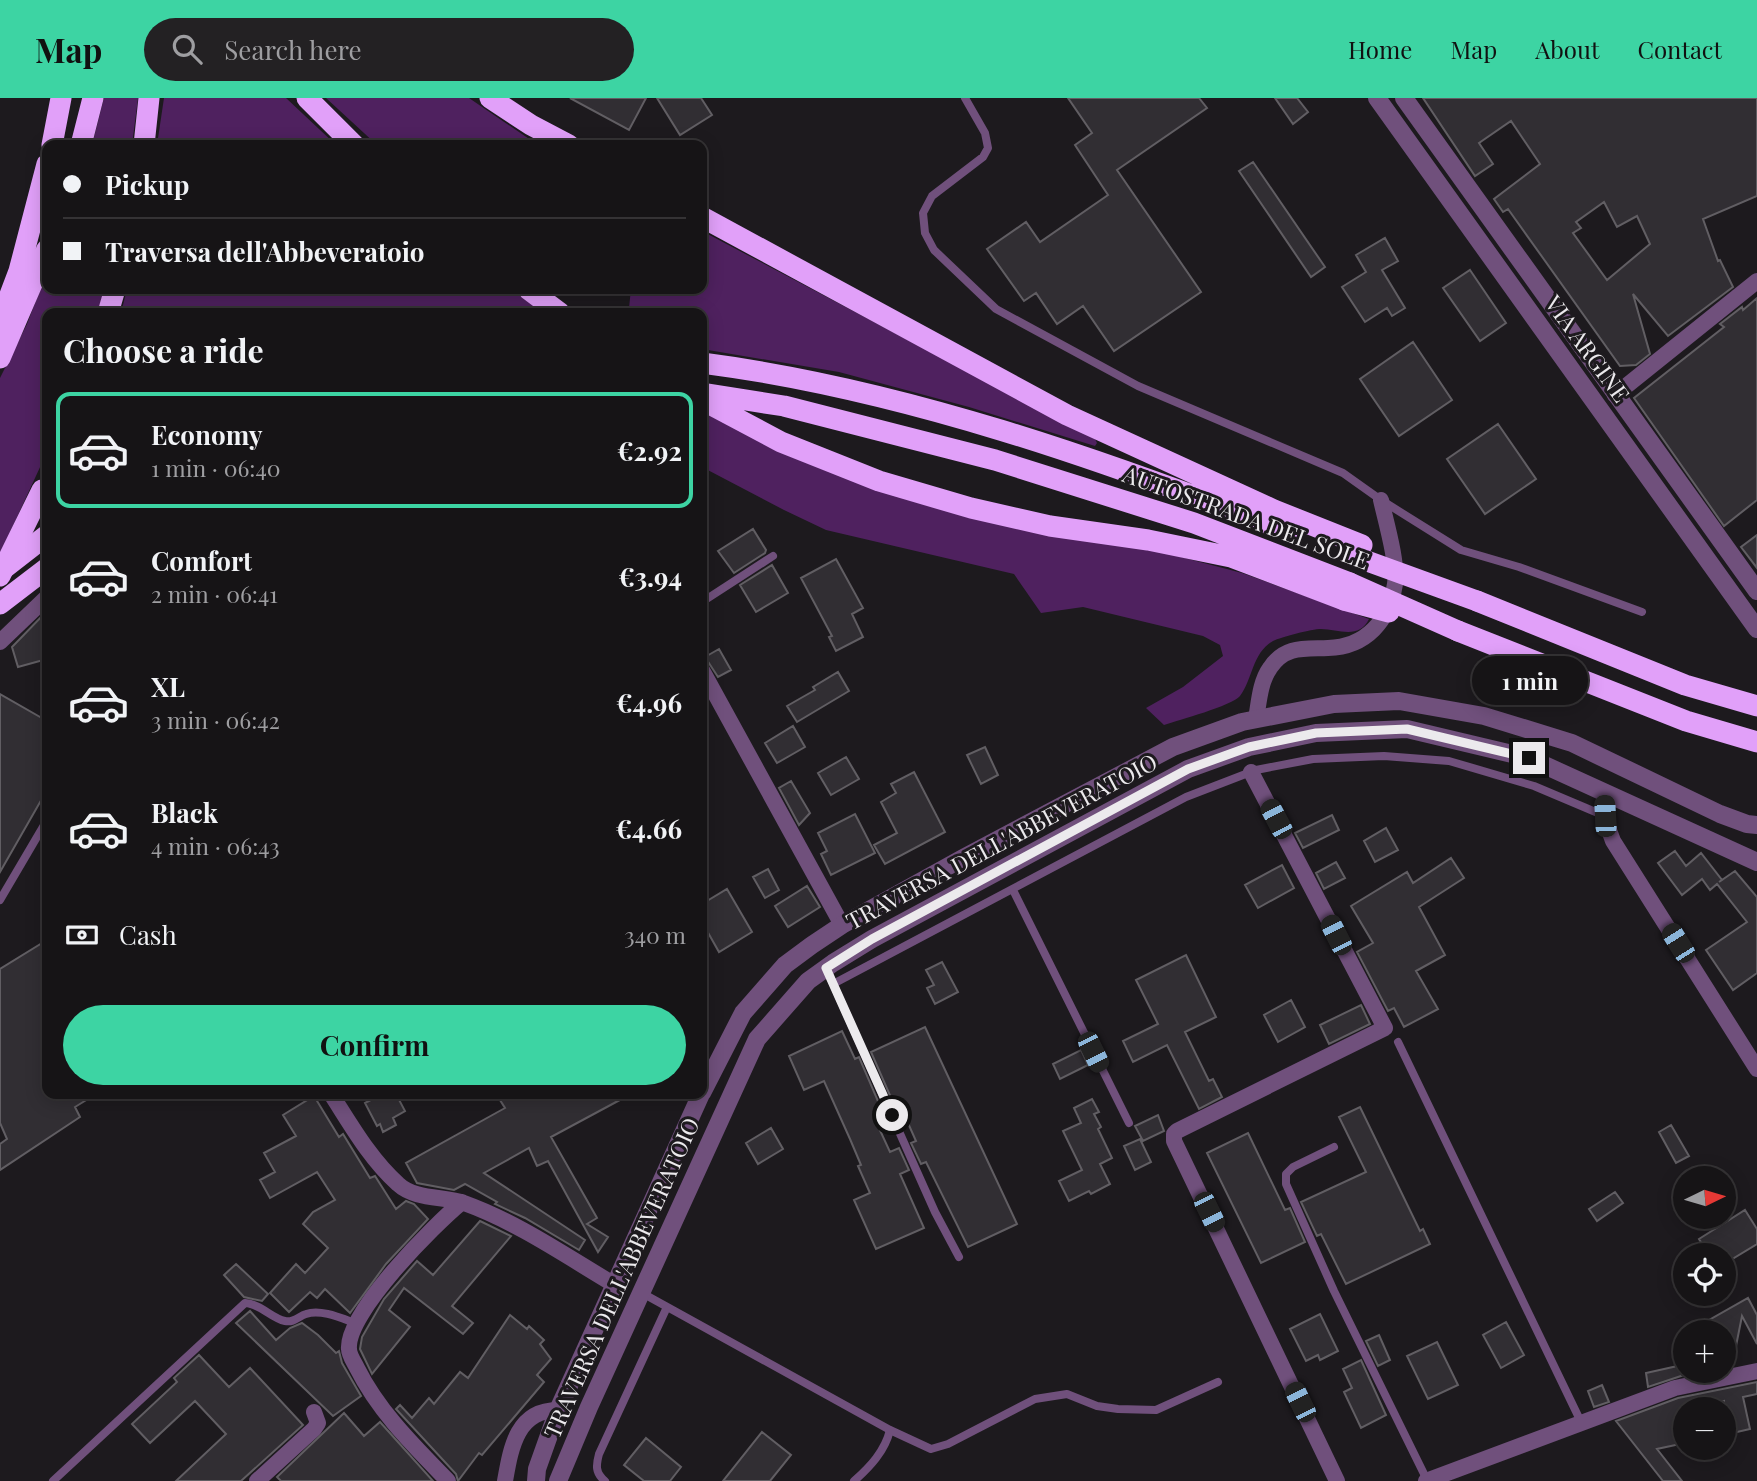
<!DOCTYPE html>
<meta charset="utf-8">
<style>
:root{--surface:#161416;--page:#232123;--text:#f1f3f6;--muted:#9e9ea1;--line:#353335;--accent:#3dd4a3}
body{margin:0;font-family:"Playfair Display",serif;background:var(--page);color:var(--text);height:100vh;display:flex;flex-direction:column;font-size:26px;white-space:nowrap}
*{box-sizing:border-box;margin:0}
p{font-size:23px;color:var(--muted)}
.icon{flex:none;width:38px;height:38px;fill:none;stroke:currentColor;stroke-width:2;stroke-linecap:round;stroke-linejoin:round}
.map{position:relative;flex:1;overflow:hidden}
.drawer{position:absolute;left:42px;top:210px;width:665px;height:791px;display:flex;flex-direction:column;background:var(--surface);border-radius:14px;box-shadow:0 4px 18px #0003,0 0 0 2px var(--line)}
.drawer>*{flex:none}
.top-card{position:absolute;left:42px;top:42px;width:665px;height:154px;border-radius:14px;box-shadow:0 4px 18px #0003,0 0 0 2px var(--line);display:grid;align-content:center;height:154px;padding:0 21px;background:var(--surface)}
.needle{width:46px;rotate:85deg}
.tools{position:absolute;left:1673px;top:1068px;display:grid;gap:14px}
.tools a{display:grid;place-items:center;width:63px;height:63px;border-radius:50%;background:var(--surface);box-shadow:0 4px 18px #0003,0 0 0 2px var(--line);font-size:35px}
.end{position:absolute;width:32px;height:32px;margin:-16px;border:9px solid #eceaed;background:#111;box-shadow:0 0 0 4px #111}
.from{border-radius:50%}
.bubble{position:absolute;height:49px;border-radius:24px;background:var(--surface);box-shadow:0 4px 18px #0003,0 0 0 2px var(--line);font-size:23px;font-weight:700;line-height:49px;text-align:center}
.car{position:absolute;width:21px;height:42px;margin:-21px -10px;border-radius:9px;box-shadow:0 0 5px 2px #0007;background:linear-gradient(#222 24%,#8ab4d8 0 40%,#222 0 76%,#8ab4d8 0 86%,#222 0)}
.top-card b{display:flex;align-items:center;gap:24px;height:66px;font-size:26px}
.top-card b+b{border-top:2px solid var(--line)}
.top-card i{width:18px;height:18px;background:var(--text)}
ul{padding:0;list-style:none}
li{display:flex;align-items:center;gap:21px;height:116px;margin:0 14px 10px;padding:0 7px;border:4px solid transparent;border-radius:14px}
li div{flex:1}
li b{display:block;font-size:26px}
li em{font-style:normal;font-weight:700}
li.current{border-color:var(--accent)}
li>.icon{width:63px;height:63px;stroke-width:1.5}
h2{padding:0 21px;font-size:32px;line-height:84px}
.pay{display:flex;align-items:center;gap:18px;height:77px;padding:0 21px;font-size:26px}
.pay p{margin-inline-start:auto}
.action{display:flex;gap:14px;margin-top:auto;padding:14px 21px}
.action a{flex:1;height:80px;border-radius:42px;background:var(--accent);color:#111;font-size:28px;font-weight:700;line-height:80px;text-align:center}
header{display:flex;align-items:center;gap:42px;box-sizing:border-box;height:98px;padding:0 35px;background:var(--accent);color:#111}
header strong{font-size:33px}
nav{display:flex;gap:38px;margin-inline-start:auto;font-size:24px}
.search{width:490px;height:63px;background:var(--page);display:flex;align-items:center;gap:18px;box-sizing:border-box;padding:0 24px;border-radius:38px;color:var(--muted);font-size:26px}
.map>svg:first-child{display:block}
.green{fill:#4f215f}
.building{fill:#312e33;stroke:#615e63;stroke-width:2;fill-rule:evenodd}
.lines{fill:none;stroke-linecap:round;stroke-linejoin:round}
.service{stroke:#70507c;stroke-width:8}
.minor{stroke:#70507c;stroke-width:16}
.tertiary{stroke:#70507c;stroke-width:18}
.motorway{stroke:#e1a0f9;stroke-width:21}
.motorway-bridge{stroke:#e1a0f9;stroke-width:21}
.route{stroke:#eceaed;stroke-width:9}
.labels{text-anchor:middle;stroke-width:6;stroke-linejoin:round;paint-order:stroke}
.street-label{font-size:23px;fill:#eceaed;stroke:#1d1a1e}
</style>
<header>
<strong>Map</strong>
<div class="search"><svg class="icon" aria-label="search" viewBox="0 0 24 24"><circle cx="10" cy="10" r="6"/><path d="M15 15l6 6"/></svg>Search here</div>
<nav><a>Home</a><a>Map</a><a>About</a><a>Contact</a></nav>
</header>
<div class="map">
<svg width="1757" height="1383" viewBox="0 0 1757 1383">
<rect width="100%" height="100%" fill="#1d1a1e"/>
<path class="green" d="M104,0H138L132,47H92Z
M164,0H286L336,47H157Z
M326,0H469L538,47H377Z
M702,133L1095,341L1097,345L1095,348L969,309L839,274L702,251V215H623L629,210L631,191H702Z
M47,174V191H105L97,215H47V354L0,456V280L27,226Z
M127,191H510L544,215H121Z
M702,315H708L811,362L1242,475L1369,521C1359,542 1338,531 1321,531C1312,531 1281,539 1273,543C1252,555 1253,581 1240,598C1231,608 1179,622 1164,627L1146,610L1183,589L1223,558L1220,547L1203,538L1083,509L1041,515L1014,476L826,432L784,412L702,369Z"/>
<path class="building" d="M570,0H646L629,32Z
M657,0H701L712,17L680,37Z
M1068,0H1199L1207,10L1117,72L1201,194L1114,253L1083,208L1057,226L1036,195L1024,203L987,151L1026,124L1040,144L1108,97L1075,47L1092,35Z
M1275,0H1297L1308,14L1293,26Z
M1423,0H1757V98L1703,121L1718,163L1720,162L1733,189L1668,238L1633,196L1650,256L1636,267L1620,268L1508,111L1503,114L1494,101L1540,66L1511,23L1479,45L1493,66L1475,78ZM1604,104L1617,129L1637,118L1650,146L1607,182L1573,135L1581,130L1576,124Z
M1253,64L1325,169L1311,179L1239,73Z
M1385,140L1398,163L1382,172L1405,210L1392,218L1387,210L1365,224L1342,189L1366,174L1356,157Z
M1470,172L1506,225L1480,243L1443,190Z
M1757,200V402L1724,428L1634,300L1724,229L1720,226L1742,209L1743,212Z
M1413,244L1452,302L1399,338L1360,281Z
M1498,326L1536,381L1485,416L1447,361Z
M753,431L766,452L765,455L734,475L718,453Z
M1757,437V470L1741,449Z
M836,461L863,510L852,516L863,539L836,553L829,539L832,538L801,480Z
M772,467L788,495L756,514L740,487Z
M47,513V561L18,569L12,549Z
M719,551L731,572L718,579L705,559Z
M838,574L849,593L797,624L787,608L815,592L813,589Z
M0,596L47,623V692L0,774Z
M793,628L805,649L777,665L765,645Z
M985,649L998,677L981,686L967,657Z
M846,659L859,681L831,697L818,675Z
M914,674L945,734L885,766L874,747L897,735L881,704L896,695L891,686Z
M791,683L810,715L799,727L779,690Z
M855,716L875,755L831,777L821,756L827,753L818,735Z
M1332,717L1339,732L1303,750L1295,735Z
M1386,730L1398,752L1375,764L1364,743Z
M1675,753L1686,768L1701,755L1722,782L1719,784L1735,773L1757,799V875L1733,892L1706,852L1747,824L1717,786L1710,792L1702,781L1682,797L1658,765Z
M1451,760L1464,780L1419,809L1445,857L1416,873L1438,911L1404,929L1394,910L1388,913L1357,854L1373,845L1351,808L1407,774L1413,785Z
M1336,764L1345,780L1324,791L1316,775Z
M1282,767L1294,790L1258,810L1245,787Z
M768,771L779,792L765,800L753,779Z
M807,788L820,809L788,829L775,808Z
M727,791L752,834L719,854L702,824V806Z
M47,842V996H96L75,1009L80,1019L0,1072V1046L7,1041L0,1025V871Z
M1186,857L1216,919L1185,934L1209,983L1213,981L1222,999L1199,1011L1167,947L1133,964L1123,943L1158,926L1136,882Z
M942,864L958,894L935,906L927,890L934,887L926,872Z
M1291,902L1305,929L1278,944L1264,917Z
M1361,907L1370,926L1329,946L1320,927Z
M925,929L1017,1126L968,1149L926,1064L921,1066L911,1045L916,1043L904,1016L899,1018L871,954Z
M842,933L855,961L859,959L887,1024L878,1028L890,1054L899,1050L909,1072L900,1076L924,1130L876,1151L854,1102L870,1095L858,1068L861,1067L850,1041L824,983L804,992L789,958Z
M1081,952L1088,967L1060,981L1053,966Z
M382,996H396L405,1013L393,1020L396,1027L383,1034L380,1026L377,1028L365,1005Z
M511,996H631L551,1039L597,1120L587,1126L608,1139L598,1154L548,1063L537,1068L529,1050L484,1075L585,1142L579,1152L525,1120L495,1106L497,1104L465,1086L454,1092L417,1085L406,1065L505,1010L500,1002Z
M314,998L339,1039L343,1036L370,1080L375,1078L396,1111L406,1103L414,1106L428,1121L386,1166L350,1215L325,1191L317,1200L310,1194L289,1214L270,1195L296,1166L305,1175L328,1150L303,1126L313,1114L335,1102L317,1074L270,1100L260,1082L275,1074L264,1055L296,1038L283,1017Z
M1092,1001L1099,1014L1094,1016L1101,1029L1098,1031L1112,1060L1100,1066L1110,1086L1091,1096L1089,1093L1069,1103L1059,1083L1082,1072L1063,1033L1081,1025L1074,1010Z
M1360,1009L1420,1133L1423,1131L1430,1146L1346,1186L1321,1136L1317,1138L1301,1104L1366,1074L1339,1019Z
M1158,1017L1164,1033L1143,1043L1135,1028Z
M1671,1027L1689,1058L1676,1065L1659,1034Z
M771,1030L783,1051L758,1066L746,1045Z
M1248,1035L1285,1112L1290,1110L1305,1144L1261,1165L1207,1055Z
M1140,1041L1151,1064L1135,1072L1124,1048Z
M1615,1094L1623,1105L1597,1123L1589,1111Z
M1745,1112L1757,1131V1146L1724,1166V1157H1709L1699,1141Z
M480,1123L511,1138L452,1208L473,1225L463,1236L404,1190L389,1212L410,1229L372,1276L360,1251L362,1239L384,1201L417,1163L433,1177Z
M236,1166L268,1196L262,1203L244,1199L224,1177Z
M1748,1200L1757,1217V1246L1742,1218L1732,1268L1724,1269V1234H1688Z
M250,1213L276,1242L290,1230L302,1225L318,1237L336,1255L339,1253L342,1265L361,1298L333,1318L236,1225Z
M1320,1216L1338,1253L1320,1262L1318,1257L1306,1263L1290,1231Z
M510,1217L527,1231L529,1228L544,1242L540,1246L551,1261L537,1277L544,1284L482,1357L479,1355L458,1383L456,1376L396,1311L400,1307L412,1320L429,1300L434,1306L460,1274L468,1280Z
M1506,1224L1524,1257L1501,1270L1483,1237Z
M1379,1237L1390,1262L1378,1268L1366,1243Z
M1437,1244L1458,1287L1428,1301L1407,1258Z
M199,1257L229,1289L250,1270L303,1327L241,1383H176L226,1336L195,1303L150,1345L132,1326L177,1284L174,1280Z
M1361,1262L1386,1317L1361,1330L1344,1294L1352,1290L1343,1271Z
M1682,1267L1684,1277L1648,1289L1646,1275Z
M1757,1284V1296L1743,1299L1750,1331L1724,1337V1303L1685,1311V1345L1657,1351L1682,1383H1663L1616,1323L1678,1300Z
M1602,1287L1609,1304L1594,1309L1588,1293Z
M344,1315L364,1338L380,1324L433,1383H281L277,1379Z
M762,1334L791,1357L770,1383H723Z
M646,1340L681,1369L670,1383H644L624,1367Z"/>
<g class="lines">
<path class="service" d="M965,0L985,35L988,50L983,59L932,98L923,115L925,135L934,152L996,211L1138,288L1343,375L1381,402L1461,452L1519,469L1642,514
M702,504L773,458
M1013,792L1129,1025
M0,802L47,722
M826,870L935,1114L959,1159
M833,886L1186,699L1256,672L1313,661L1384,658L1449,663L1534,688L1605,718
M1398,944L1581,1324
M1334,1049L1293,1069L1286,1076V1086L1334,1193L1427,1382
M642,1195L890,1332L931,1351L948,1346L1035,1301L1067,1296L1097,1308L1118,1311L1156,1312L1218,1284
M53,1383L245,1205C261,1206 271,1220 285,1223C294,1225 299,1218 306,1216C321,1211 341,1220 355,1225
M605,1383C595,1375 596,1367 599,1356L667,1209
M854,1383C870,1369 885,1353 890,1332"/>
<path class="minor" d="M1615,297L1757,183
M0,544L47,499
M702,572L842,827
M1256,621C1259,604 1260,584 1270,570C1285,547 1306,551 1328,550C1366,549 1389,523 1395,486C1398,465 1386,424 1381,402
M1251,674L1385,930L1177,1033L1174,1036V1043L1337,1383
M1606,695V724L1613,743L1757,971
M331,996C351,1027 370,1061 398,1086C415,1102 444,1098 464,1105C517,1124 566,1158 615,1187
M257,1383L314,1331L318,1325L314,1314
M448,1383C414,1348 379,1314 357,1270C354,1264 349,1257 349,1251C346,1215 434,1127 462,1104
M505,1383C511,1349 517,1312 558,1312
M1426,1383L1675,1290L1757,1273"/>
<path class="tertiary" d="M1377,0L1757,531
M1404,0L1757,493
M702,995L743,915L785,867L812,847L842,827L963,760L1173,649L1242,624L1334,606L1399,603L1484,618L1572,645L1720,716L1747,726L1757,727
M536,1383L537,1371L558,1312L701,996
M558,1383L589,1309L757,941L808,883L833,865L872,841L1188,671L1249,649L1316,635L1407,631L1529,660L1757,764"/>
<path class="motorway" d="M307,0L354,47
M490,0L531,27L569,47
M52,47L61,0
M81,47L93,0
M144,47L149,0
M702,119L1067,317L1274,412L1362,447
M528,191L560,215
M108,215L115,191
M0,223L19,173L47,66
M0,260L47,151
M702,265C903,291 1103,362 1292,435
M702,295L784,308L995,362L1194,425L1350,485
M702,302L781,344L879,383L971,410L1050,428L1148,442L1231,459L1344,502
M2,472L47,437
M1477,503L1685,587L1757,608
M0,506L47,470
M1458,533L1686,623L1757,644"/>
<path class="motorway-bridge" d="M1356,459L1477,503
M0,478L42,392
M1350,485L1458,533
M1344,502L1389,514"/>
</g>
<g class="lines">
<path class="route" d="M892,1017L826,870L872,841L1188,671L1249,649L1316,635L1407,631L1529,660"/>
</g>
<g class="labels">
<g class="street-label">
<text transform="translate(1587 251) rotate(54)" y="8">VIA ARGINE</text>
<text transform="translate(1246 420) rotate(20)" y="8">AUTOSTRADA DEL SOLE</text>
<text transform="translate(1002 744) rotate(-28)" y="8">TRAVERSA DELL'ABBEVERATOIO</text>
<text transform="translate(622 1180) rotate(-66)" y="8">TRAVERSA DELL'ABBEVERATOIO</text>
</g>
</g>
</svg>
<div class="tools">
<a><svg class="needle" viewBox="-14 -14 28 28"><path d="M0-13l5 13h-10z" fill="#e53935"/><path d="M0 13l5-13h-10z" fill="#9e9ea1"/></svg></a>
<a><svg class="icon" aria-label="locate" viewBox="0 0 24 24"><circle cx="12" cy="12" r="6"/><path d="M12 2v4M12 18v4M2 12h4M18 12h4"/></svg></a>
<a>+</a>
<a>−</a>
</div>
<i class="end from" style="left:892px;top:1017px"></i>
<i class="end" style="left:1529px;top:660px"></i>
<div class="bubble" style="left:1472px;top:558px;width:116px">1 min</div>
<i class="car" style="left:1605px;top:718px;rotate:357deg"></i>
<i class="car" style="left:1276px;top:721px;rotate:332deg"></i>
<i class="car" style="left:1336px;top:837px;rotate:333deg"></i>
<i class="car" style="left:1678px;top:845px;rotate:328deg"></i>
<i class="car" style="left:1093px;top:954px;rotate:154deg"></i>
<i class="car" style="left:1209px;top:1114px;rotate:154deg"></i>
<i class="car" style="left:1300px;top:1304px;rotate:334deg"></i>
<div class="top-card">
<b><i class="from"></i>Pickup</b>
<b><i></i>Traversa dell'Abbeveratoio</b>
</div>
<section class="drawer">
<h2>Choose a ride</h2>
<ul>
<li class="current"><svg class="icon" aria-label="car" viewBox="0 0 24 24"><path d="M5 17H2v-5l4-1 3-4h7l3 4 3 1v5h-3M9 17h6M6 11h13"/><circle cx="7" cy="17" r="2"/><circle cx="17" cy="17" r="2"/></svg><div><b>Economy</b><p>1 min · 06:40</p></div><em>€2.92</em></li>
<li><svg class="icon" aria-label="car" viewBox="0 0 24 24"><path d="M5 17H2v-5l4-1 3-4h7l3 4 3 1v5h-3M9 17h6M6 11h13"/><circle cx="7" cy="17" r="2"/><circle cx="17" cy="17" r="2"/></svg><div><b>Comfort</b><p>2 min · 06:41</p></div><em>€3.94</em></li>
<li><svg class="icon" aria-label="car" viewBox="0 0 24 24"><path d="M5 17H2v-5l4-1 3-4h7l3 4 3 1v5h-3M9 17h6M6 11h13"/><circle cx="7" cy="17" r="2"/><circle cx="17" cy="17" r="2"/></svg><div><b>XL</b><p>3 min · 06:42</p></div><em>€4.96</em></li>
<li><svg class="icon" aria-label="car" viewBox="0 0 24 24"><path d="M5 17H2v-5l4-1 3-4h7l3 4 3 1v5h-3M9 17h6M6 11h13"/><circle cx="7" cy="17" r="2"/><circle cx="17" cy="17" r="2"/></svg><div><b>Black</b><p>4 min · 06:43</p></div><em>€4.66</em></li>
</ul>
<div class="pay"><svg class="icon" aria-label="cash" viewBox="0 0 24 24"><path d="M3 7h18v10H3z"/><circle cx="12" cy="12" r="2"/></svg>Cash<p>340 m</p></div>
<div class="action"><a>Confirm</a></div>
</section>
</div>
